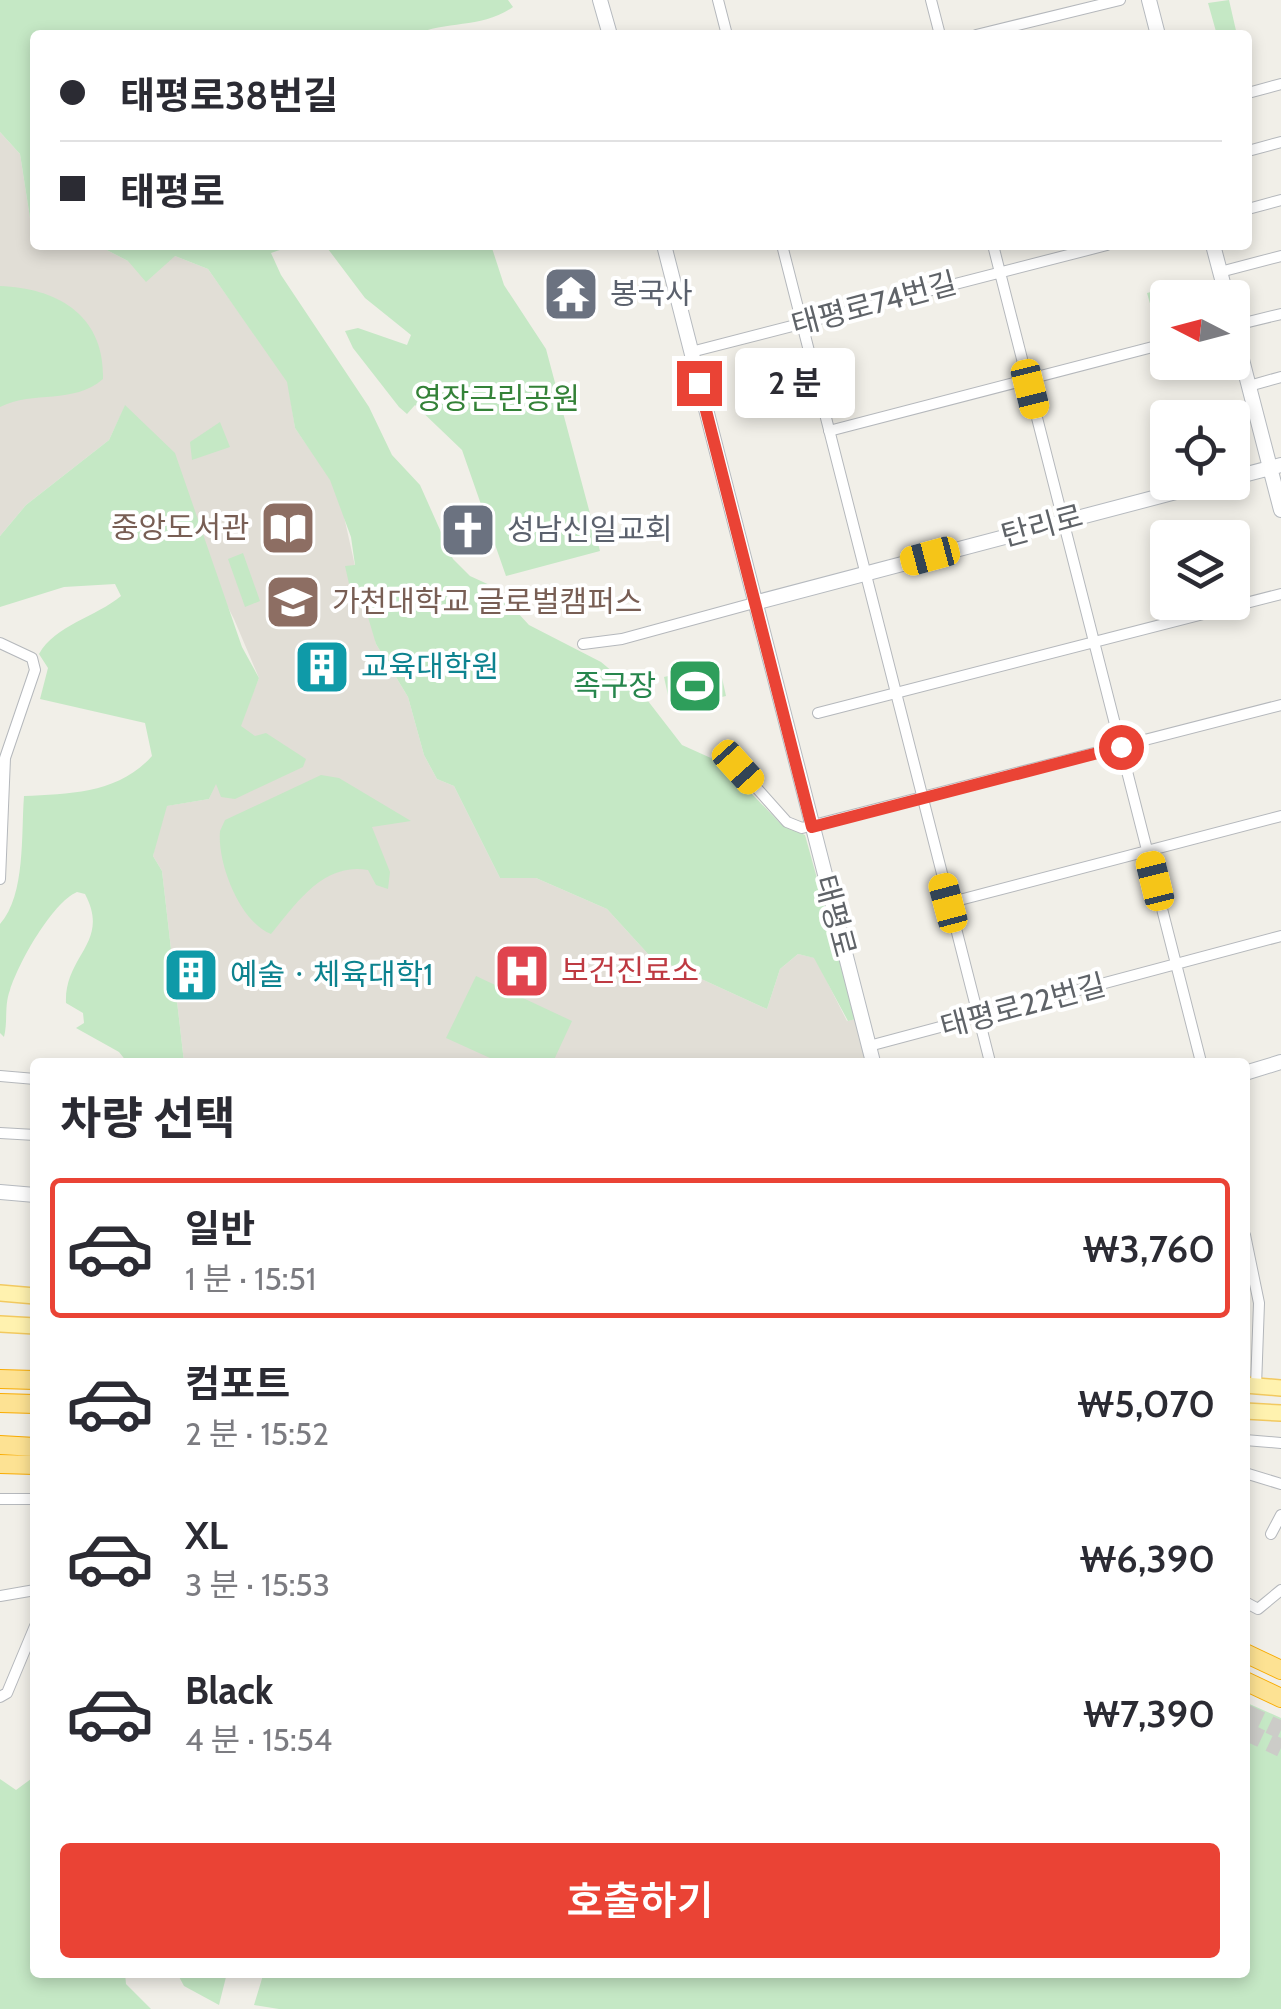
<!DOCTYPE html>
<html lang="ko">
<meta charset="utf-8">
<style>
:root{--surface:#fff;--page:#f7f7f7;--text:#2b2b33;--muted:#7c7c81;--line:#e1e1e2;--accent:#ea4335}
body{margin:0;font-family:Cabin,"Noto Sans KR",sans-serif;background:var(--page);color:var(--text);height:100vh;display:flex;flex-direction:column;font-size:38px;white-space:nowrap}
*{box-sizing:border-box;margin:0}
p{font-size:32px;color:var(--muted)}
.icon{flex:none;width:55px;height:55px;fill:none;stroke:currentColor;stroke-width:2;stroke-linecap:round;stroke-linejoin:round}
.map{position:relative;flex:1;overflow:hidden}
.panel{position:absolute;left:30px;top:1058px;width:1220px;height:920px;display:flex;flex-direction:column;background:var(--surface);border-radius:10px;box-shadow:0 5px 15px #0003}
.panel>*{flex:none}
.banner{position:absolute;left:30px;top:30px;width:1222px;height:220px;border-radius:10px;box-shadow:0 5px 15px #0003;display:grid;align-content:center;height:220px;padding:0 30px;background:var(--surface)}
.needle{width:65px;rotate:276deg}
.tools{position:absolute;left:1150px;top:280px;display:grid;gap:20px}
.tools a{display:grid;place-items:center;width:100px;height:100px;border-radius:10px;background:var(--surface);box-shadow:0 5px 15px #0003;font-size:50px}
.end{position:absolute;width:45px;height:45px;margin:-22px;border:12px solid #ea4335;background:#fff;box-shadow:0 0 0 5px #fff}
.from{border-radius:50%}
.bubble{position:absolute;height:70px;border-radius:10px;background:var(--surface);box-shadow:0 5px 15px #0003;font-size:32px;font-weight:600;line-height:70px;text-align:center}
.car{position:absolute;width:30px;height:60px;margin:-30px -15px;border-radius:12px;box-shadow:0 0 8px 2px #0007;background:linear-gradient(#f5c518 24%,#345 0 40%,#f5c518 0 76%,#345 0 86%,#f5c518 0)}
.banner b{display:flex;align-items:center;gap:35px;height:95px;font-size:38px}
.banner b+b{border-top:2px solid var(--line)}
.banner i{width:25px;height:25px;background:var(--text)}
ul{padding:0;list-style:none}
li{display:flex;align-items:center;gap:30px;height:140px;margin:0 20px 15px;padding:0 10px;border:5px solid transparent;border-radius:10px}
li div{flex:1}
li b{display:block;font-size:38px}
li em{font-style:normal;font-weight:600}
li.on{border-color:var(--accent)}
li>.icon{width:90px;height:90px;stroke-width:1.5}
h2{padding:0 30px;font-size:45px;line-height:120px}
.primary-button{display:flex;gap:20px;margin-top:auto;padding:20px 30px}
.primary-button a{flex:1;height:115px;border-radius:10px;background:var(--accent);color:#fff;font-size:40px;font-weight:600;line-height:115px;text-align:center}
.map>svg:first-child{display:block}
.education{fill:#e1ded6}
.green{fill:#c5e8c5}
.lines{fill:none;stroke-linecap:round;stroke-linejoin:round}
.highway-tunnel{stroke:#ccccc8;stroke-width:18;stroke-dasharray:18 9;stroke-linecap:butt}
.street-casing{stroke:#b5b8bc;stroke-width:12}
.secondary-casing{stroke:#b6babf;stroke-width:16}
.primary-casing{stroke:#f2c960;stroke-width:18}
.highway-casing{stroke:#f9ab00;stroke-width:20}
.street{stroke:#fff;stroke-width:10}
.secondary{stroke:#fff;stroke-width:14}
.primary{stroke:#fff2af;stroke-width:15}
.highway{stroke:#fde293;stroke-width:18}
.route{stroke:#ea4335;stroke-width:12}
.labels{text-anchor:middle;stroke-width:8;stroke-linejoin:round;paint-order:stroke}
.worship-label{font-size:30px;fill:#5b616d;stroke:#fff;text-anchor:start}
.street-label{font-size:30px;fill:#5f6368;stroke:#fff}
.park-label{font-size:30px;fill:#348238;stroke:#fff}
.education-label{font-size:30px;fill:#785e54;stroke:#fff;text-anchor:end}
.culture-label{font-size:30px;fill:#0d838f;stroke:#fff;text-anchor:start}
.leisure-label{font-size:30px;fill:#27864d;stroke:#fff;text-anchor:end}
.health-label{font-size:30px;fill:#be3a42;stroke:#fff;text-anchor:start}
</style>
<div class="map">
<svg width="1281" height="2009" viewBox="0 0 1281 2009">
<rect width="100%" height="100%" fill="#f1efe8"/>
<path class="education" d="M0,132L20,154L30,218L35,221V245H97L128,261L175,256L208,269L288,382L295,428L331,480L343,512L355,566H346L372,622L376,644L408,697L424,755L437,779L454,786L500,878H536L607,909L649,955L767,1009L780,969L798,954L815,958L847,1021L856,1019L866,1062H184L162,871L153,856L158,831L166,806L209,799L259,678L234,619L125,406L109,440L26,505L0,536Z"/>
<path class="green" d="M0,0H508L513,7C482,29 447,20 414,35H35V221L30,218L20,154L0,132Z
M1229,0L1237,35H1217L1208,3Z
M97,245H294L271,253L281,275L369,407L392,455L420,485L453,559L470,576L494,587L529,625L601,662L648,701L682,745L722,763L781,824L805,835L856,1019L848,1021L814,958L798,954L780,969L767,1009L649,955L607,909L536,878H500L454,786L437,779L424,755L408,697L376,644L365,607L352,597L345,566L355,565L351,537L330,480L295,428L287,382L208,269L175,256L146,282L128,261Z
M325,245H491L504,285L546,349L600,551L506,576L462,450L415,405L407,414L399,407L353,348L345,331L358,328L407,345L411,335L365,298Z
M1194,280L1199,297L1168,298L1167,340L1161,342L1147,293Z
M0,286C57,288 105,315 103,379C73,405 34,390 0,407Z
M125,405L175,453L242,647L259,678L241,726L255,736L266,733L306,759L303,767L235,799L221,797L216,784L209,799L167,806L153,856L162,871L184,1062H127L119,1052L76,1028L84,1023L83,1013L66,1003C64,955 111,943 85,894L77,892C52,903 19,962 10,990C4,1006 8,1021 4,1037L0,1033V924C26,895 21,833 24,796C71,794 119,793 152,756L145,723L40,699L48,668L39,654C55,625 96,617 121,596L115,584L64,587L0,607V536L26,505L109,440Z
M220,422L230,447L192,460L190,442Z
M243,553L260,601L245,607L228,559Z
M719,664L726,696L671,709L664,677Z
M321,775L339,778L411,821L372,827L390,872L388,889L376,885L368,870C323,862 296,904 271,934C240,922 217,863 220,831L225,820Z
M476,976L572,1021L553,1062H489L490,1058L446,1038Z
M1245,1702L1281,1718V2009H279L254,2005L264,1972H1245Z
M35,1776V1972L125,1973L126,1984L151,2009H0V1779L16,1790Z
M177,1973H227L219,2005L184,1986Z"/>
<g class="lines">
<path class="highway-tunnel" d="M1245,1713L1281,1730
M1245,1731L1281,1748"/>
<g class="street-casing">
<path id="street" d="M718,0L727,35
M931,0L940,35
M976,35L1120,0
M1248,93L1281,84
M1248,151L1281,142
M1248,209L1281,200
M782,245L990,1062
M993,245L1201,1062
M1220,272L1281,256
M1232,326L1281,314
M691,352L1107,245
M1249,386L1281,377
M829,431L1168,343
M0,643L32,658L35,670L5,758L0,879
M583,644L622,639L754,603
M818,713L1281,594
M738,767L787,822L802,828L1281,705
M948,903L1281,816
M869,1046L1281,936
M0,1076L35,1079
M0,1133L35,1135
M1245,1235L1259,1303L1256,1386
M1245,1440L1281,1443
M1245,1473L1281,1484
M0,1499H35
M1271,1534L1281,1515
M0,1596L35,1590
M1245,1602L1258,1609L1281,1590
M0,1697L7,1693L35,1626"/>
</g>
<g class="secondary-casing">
<path id="secondary" d="M600,0L610,35
M1149,0L1158,35
M664,245L873,1062
M1213,245L1227,298
M1232,321L1281,510
M1232,478L1281,465
M754,603L1214,482
M1245,1073L1281,1062
M0,1192L35,1195"/>
</g>
<g class="primary-casing">
<path id="primary" d="M0,1293L35,1296
M0,1324L35,1326
M1245,1385L1281,1388
M1245,1411L1281,1413"/>
</g>
<g class="highway-casing">
<path id="highway" d="M0,1379L35,1380
M0,1403L35,1404
M0,1445L35,1447
M0,1464L35,1465
M1245,1653L1281,1670
M1245,1681L1281,1698"/>
</g>
<use href="#street" class="street"/>
<use href="#secondary" class="secondary"/>
<use href="#primary" class="primary"/>
<use href="#highway" class="highway"/>
</g>
<g class="lines">
<path class="route" d="M699,383L812,827L1121,747"/>
</g>
<defs>
<g id="temple-square" transform="scale(2.875)"><rect x="-9" y="-9" width="18" height="18" rx="4" fill="#6b7280" stroke="#fff"/><path d="M0-6L5-2H3V0L6.5 2.5H4V6H1.5V3h-3V6H-4V2.5H-6.5L-3 0V-2H-5Z" fill="#fff"/></g>
<g id="library-square" transform="scale(2.875)"><rect x="-9" y="-9" width="18" height="18" rx="4" fill="#8d6e63" stroke="#fff"/><path d="M-6-4Q-3-5.5-.7-3.5V5Q-3 3-6 4ZM6-4Q3-5.5 .7-3.5V5Q3 3 6 4Z" fill="#fff"/></g>
<g id="church-square" transform="scale(2.875)"><rect x="-9" y="-9" width="18" height="18" rx="4" fill="#6b7280" stroke="#fff"/><path d="M-1.2-6h2.4v3.5h3.3v2.4h-3.3V6h-2.4V-.1h-3.3v-2.4h3.3Z" fill="#fff"/></g>
<g id="university-square" transform="scale(2.875)"><rect x="-9" y="-9" width="18" height="18" rx="4" fill="#8d6e63" stroke="#fff"/><path d="M0-5L7-2L0 1L-7-2ZM-4 1L0 2.5L4 1V4Q0 6-4 4Z" fill="#fff"/></g>
<g id="building-square" transform="scale(2.875)"><rect x="-9" y="-9" width="18" height="18" rx="4" fill="#0f9aa8" stroke="#fff"/><path d="M-4-6H4V6H1V3H-1V6H-4ZM-2.5-4.3h1.7v1.8h-1.7ZM.8-4.3h1.7v1.8H.8ZM-2.5-1h1.7V.8h-1.7ZM.8-1h1.7V.8H.8Z" fill="#fff"/></g>
<g id="stadium-square" transform="scale(2.875)"><rect x="-9" y="-9" width="18" height="18" rx="4" fill="#2e9e5b" stroke="#fff"/><path d="M0-5a6.5 5 0 1 0 0 10a6.5 5 0 1 0 0-10ZM-3.5-1.8h7v3.6h-7Z" fill="#fff"/></g>
<g id="hospital-square" transform="scale(2.875)"><rect x="-9" y="-9" width="18" height="18" rx="4" fill="#e0444e" stroke="#fff"/><path d="M-5-5h3v3.5h4V-5h3V5h-3V1.5h-4V5h-3Z" fill="#fff"/></g>
</defs>
<g fill-rule="evenodd">
<use href="#temple-square" x="571" y="294"/>
<use href="#library-square" x="288" y="528"/>
<use href="#church-square" x="468" y="530"/>
<use href="#university-square" x="293" y="602"/>
<use href="#building-square" x="322" y="667"/>
<use href="#stadium-square" x="695" y="686"/>
<use href="#hospital-square" x="522" y="971"/>
<use href="#building-square" x="191" y="975"/>
</g>
<g class="labels">
<g class="worship-label">
<text x="610" y="304">봉국사</text>
<text x="507" y="540">성남신일교회</text>
</g>
<g class="street-label">
<text transform="translate(874 304) rotate(-15)" y="10">태평로74번길</text>
<text transform="translate(1042 526) rotate(-15)" y="10">탄리로</text>
<text transform="translate(835 916) rotate(75)" y="10">태평로</text>
<text transform="translate(1023 1006) rotate(-15)" y="10">태평로22번길</text>
</g>
<g class="park-label">
<text x="497" y="409">영장근린공원</text>
</g>
<g class="education-label">
<text x="249" y="538">중앙도서관</text>
<text x="332" y="612" text-anchor="start">가천대학교 글로벌캠퍼스</text>
</g>
<g class="culture-label">
<text x="361" y="677">교육대학원</text>
<text x="230" y="985">예술ㆍ체육대학1</text>
</g>
<g class="leisure-label">
<text x="656" y="696">족구장</text>
</g>
<g class="health-label">
<text x="561" y="981">보건진료소</text>
</g>
</g>
</svg>
<div class="tools">
<a><svg class="needle" viewBox="-14 -14 28 28"><path d="M0-13l5 13h-10z" fill="#e53935"/><path d="M0 13l5-13h-10z" fill="#7c7c81"/></svg></a>
<a><svg class="icon" aria-label="locate" viewBox="0 0 24 24"><circle cx="12" cy="12" r="6"/><path d="M12 2v4M12 18v4M2 12h4M18 12h4"/></svg></a>
<a><svg class="icon" aria-label="layers" viewBox="0 0 24 24"><path d="M12 4l9 5-9 5-9-5zM3 14l9 5 9-5"/></svg></a>
</div>
<i class="end from" style="left:1121px;top:747px"></i>
<i class="end" style="left:699px;top:383px"></i>
<div class="bubble" style="left:735px;top:348px;width:120px">2 분</div>
<i class="car" style="left:1030px;top:389px;rotate:166deg"></i>
<i class="car" style="left:930px;top:556px;rotate:255deg"></i>
<i class="car" style="left:738px;top:767px;rotate:138deg"></i>
<i class="car" style="left:1155px;top:881px;rotate:346deg"></i>
<i class="car" style="left:948px;top:903px;rotate:345deg"></i>
<div class="banner">
<b><i class="from"></i>태평로38번길</b>
<b><i></i>태평로</b>
</div>
<section class="panel">
<h2>차량 선택</h2>
<ul>
<li class="on"><svg class="icon" aria-label="car" viewBox="0 0 24 24"><path d="M5 17H2v-5l4-1 3-4h7l3 4 3 1v5h-3M9 17h6M6 11h13"/><circle cx="7" cy="17" r="2"/><circle cx="17" cy="17" r="2"/></svg><div><b>일반</b><p>1 분 · 15:51</p></div><em>₩3,760</em></li>
<li><svg class="icon" aria-label="car" viewBox="0 0 24 24"><path d="M5 17H2v-5l4-1 3-4h7l3 4 3 1v5h-3M9 17h6M6 11h13"/><circle cx="7" cy="17" r="2"/><circle cx="17" cy="17" r="2"/></svg><div><b>컴포트</b><p>2 분 · 15:52</p></div><em>₩5,070</em></li>
<li><svg class="icon" aria-label="car" viewBox="0 0 24 24"><path d="M5 17H2v-5l4-1 3-4h7l3 4 3 1v5h-3M9 17h6M6 11h13"/><circle cx="7" cy="17" r="2"/><circle cx="17" cy="17" r="2"/></svg><div><b>XL</b><p>3 분 · 15:53</p></div><em>₩6,390</em></li>
<li><svg class="icon" aria-label="car" viewBox="0 0 24 24"><path d="M5 17H2v-5l4-1 3-4h7l3 4 3 1v5h-3M9 17h6M6 11h13"/><circle cx="7" cy="17" r="2"/><circle cx="17" cy="17" r="2"/></svg><div><b>Black</b><p>4 분 · 15:54</p></div><em>₩7,390</em></li>
</ul>
<div class="primary-button"><a>호출하기</a></div>
</section>
</div>
